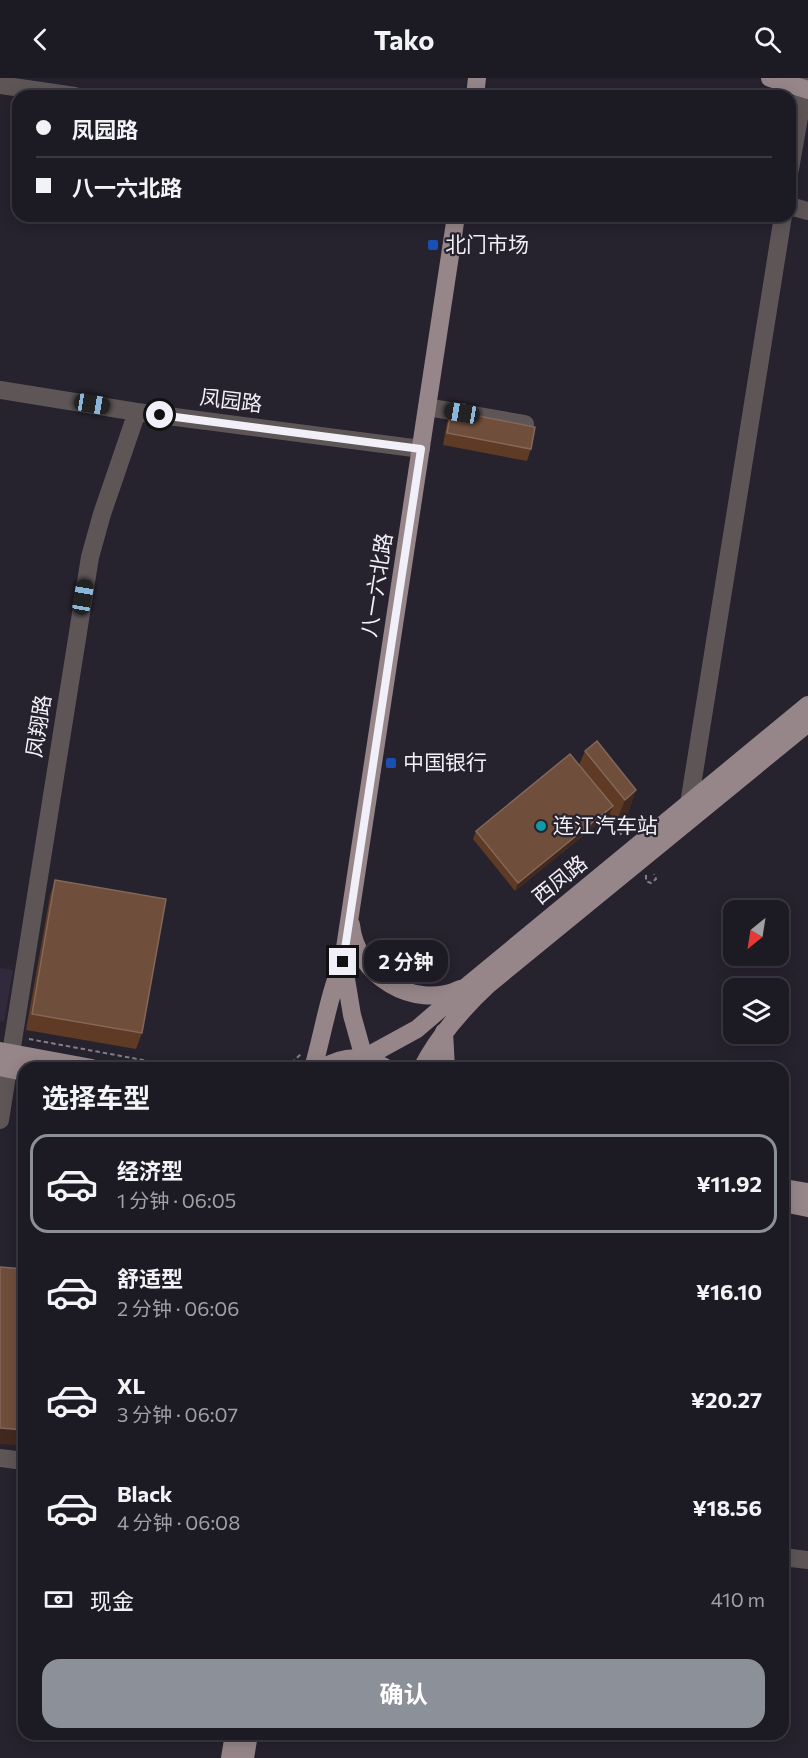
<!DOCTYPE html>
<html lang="zh">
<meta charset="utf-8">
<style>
:root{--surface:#1c1a22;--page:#29272f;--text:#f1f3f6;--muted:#a0a1a5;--line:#3a3840;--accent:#8c9099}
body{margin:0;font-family:Commissioner,"Noto Sans SC",sans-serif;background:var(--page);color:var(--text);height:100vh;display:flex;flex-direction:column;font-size:22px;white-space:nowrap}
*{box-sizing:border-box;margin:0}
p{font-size:20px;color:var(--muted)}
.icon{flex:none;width:33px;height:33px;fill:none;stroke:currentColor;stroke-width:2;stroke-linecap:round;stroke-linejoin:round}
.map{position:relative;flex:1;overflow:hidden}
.drawer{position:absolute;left:18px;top:984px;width:771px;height:678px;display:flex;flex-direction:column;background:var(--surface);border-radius:18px;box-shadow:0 3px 15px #0003,0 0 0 2px var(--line)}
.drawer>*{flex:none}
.guide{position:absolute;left:12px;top:12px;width:784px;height:132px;border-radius:18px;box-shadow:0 3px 15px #0003,0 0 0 2px var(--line);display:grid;align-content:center;height:132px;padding:0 24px;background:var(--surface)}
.needle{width:39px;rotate:210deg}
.controls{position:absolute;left:723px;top:822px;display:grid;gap:12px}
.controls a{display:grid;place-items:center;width:66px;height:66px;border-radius:12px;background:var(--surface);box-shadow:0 3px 15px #0003,0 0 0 2px var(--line);font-size:30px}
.end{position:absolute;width:27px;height:27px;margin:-14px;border:8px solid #f1eff7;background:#111;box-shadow:0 0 0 3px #111}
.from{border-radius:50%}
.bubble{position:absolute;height:42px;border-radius:18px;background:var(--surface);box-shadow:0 3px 15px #0003,0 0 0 2px var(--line);font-size:20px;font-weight:700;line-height:42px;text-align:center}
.car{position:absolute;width:18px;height:36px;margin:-18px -9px;border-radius:8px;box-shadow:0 0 4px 2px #0007;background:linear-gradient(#222 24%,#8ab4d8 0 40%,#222 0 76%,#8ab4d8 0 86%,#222 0)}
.guide b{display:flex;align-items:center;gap:21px;height:57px;font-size:22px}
.guide b+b{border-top:2px solid var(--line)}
.guide i{width:15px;height:15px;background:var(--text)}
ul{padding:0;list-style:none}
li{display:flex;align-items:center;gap:18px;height:99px;margin:0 12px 9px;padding:0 12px;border:3px solid transparent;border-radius:18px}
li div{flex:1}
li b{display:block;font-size:22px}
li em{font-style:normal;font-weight:700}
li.on{border-color:var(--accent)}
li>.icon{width:54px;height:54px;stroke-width:1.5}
h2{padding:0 24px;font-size:27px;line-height:72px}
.pay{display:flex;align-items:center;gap:15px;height:66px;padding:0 24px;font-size:22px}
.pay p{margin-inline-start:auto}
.primary-button{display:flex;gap:12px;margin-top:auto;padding:12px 24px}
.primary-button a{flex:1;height:69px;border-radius:18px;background:var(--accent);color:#fff;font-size:24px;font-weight:700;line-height:69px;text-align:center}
header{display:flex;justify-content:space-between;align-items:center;height:78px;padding:0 24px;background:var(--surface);font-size:27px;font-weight:700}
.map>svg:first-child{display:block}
.built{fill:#302a3c}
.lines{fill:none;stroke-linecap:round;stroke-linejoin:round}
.path{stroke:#837f8a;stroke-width:2;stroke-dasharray:4.5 3;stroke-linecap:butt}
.minor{stroke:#5e5557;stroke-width:18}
.major{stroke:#968689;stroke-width:18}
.wall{fill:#5f3b25}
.shaded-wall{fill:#42291f}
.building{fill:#6f4e3b;stroke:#836759;stroke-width:1.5}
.route{stroke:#f1eff7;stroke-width:8}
.transit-dot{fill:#1a4fb4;stroke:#26222e;stroke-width:2}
.culture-dot{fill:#0f9aa8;stroke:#26222e;stroke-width:2}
.labels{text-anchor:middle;stroke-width:4.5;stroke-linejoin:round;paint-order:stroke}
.poi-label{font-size:21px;fill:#f1eff7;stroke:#26222e;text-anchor:start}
.street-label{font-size:21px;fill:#f1eff7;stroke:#26222e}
</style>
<header><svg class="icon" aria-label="back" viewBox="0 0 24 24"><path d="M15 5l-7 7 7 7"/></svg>Tako<svg class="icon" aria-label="search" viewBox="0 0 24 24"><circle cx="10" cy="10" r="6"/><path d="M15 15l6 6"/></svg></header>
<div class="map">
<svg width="808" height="1680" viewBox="0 0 808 1680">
<rect width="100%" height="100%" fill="#26222e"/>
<path class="built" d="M0,890L13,892L4,944L0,943Z"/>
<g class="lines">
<path class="path" d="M621,757L620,752L623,748L629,749L631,753
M646,797V803L651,805L656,801L654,796
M29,961L186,990
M286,990L301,976"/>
<path class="minor" d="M0,7L75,18
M790,91L806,0
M790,128L808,133
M0,312L137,334L421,371
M427,329L525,346
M689,726L783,138
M11,975L90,479L102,436L137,334
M0,1042L8,991
M0,1380L24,1383
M783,1479L808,1482"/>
<path class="major" d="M770,0L808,12
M475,18L477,0
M351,847C356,897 414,933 460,911
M343,883L352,937L364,980
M444,954L446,990
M0,973L92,990
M364,980L417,951L467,908L808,627
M0,989L24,994
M313,990C323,956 329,915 343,883L456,138
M323,990C344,977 365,977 386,990
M422,990C439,957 462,931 489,906L808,645
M783,1110L808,1114
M783,1125L808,1130
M230,1680L234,1656
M245,1680L249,1656"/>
</g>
<path class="wall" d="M451,333L463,335L531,371L527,383L443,367L447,345Z
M585,673L636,712L628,735L616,744L610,736L515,813L473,761L476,753L579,687Z
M55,802L142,955L136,971L26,952L50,818Z"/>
<path class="shaded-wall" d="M636,712L628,735L616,744L625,722Z
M613,728L610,736L515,813L518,805Z
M0,1350L24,1352V1368L0,1366Z"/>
<path class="building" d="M464,326L463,335L535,349L531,371L447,355L451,333L456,328Z
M597,663L636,712L625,722L585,673Z
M570,676L613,728L518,805L476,753Z
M55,802L166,821L142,955L32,936Z
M0,1189L24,1191V1352L0,1350Z"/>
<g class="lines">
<path class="route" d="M160,337L421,371L343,884"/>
</g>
<g class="transit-dot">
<rect x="427" y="161" width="12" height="12" rx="3"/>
<rect x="385" y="679" width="12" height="12" rx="3"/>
</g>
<circle class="culture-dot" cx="541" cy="748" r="6"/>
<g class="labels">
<g class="poi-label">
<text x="445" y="174">北门市场</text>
<text x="403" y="692">中国银行</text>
<text x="553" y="755">连江汽车站</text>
</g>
<g class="street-label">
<text transform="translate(231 323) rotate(7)" y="7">凤园路</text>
<text transform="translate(377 507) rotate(-81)" y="7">八一六北路</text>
<text transform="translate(39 648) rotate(-81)" y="7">凤翔路</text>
<text transform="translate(560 802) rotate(-39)" y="7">西凤路</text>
</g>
</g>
</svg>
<div class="controls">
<a><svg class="needle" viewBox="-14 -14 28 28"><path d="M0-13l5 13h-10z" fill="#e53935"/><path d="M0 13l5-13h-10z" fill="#a0a1a5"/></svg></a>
<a><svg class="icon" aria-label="layers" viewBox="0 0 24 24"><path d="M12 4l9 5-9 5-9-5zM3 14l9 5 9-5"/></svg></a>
</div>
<i class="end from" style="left:160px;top:337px"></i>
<i class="end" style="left:343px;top:884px"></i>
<div class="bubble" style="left:364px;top:862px;width:84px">2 分钟</div>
<i class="car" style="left:92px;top:326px;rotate:99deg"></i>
<i class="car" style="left:462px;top:335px;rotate:280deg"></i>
<i class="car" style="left:83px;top:519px;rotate:10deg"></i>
<div class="guide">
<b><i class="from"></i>凤园路</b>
<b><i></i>八一六北路</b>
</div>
<section class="drawer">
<h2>选择车型</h2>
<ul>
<li class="on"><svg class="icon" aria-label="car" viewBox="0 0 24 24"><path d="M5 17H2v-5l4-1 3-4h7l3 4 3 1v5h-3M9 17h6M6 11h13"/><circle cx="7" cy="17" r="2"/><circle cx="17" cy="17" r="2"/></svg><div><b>经济型</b><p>1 分钟 · 06:05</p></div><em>¥11.92</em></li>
<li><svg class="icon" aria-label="car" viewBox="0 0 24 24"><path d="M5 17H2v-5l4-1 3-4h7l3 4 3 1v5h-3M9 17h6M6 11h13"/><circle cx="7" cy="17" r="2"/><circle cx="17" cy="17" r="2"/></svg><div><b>舒适型</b><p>2 分钟 · 06:06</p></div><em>¥16.10</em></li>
<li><svg class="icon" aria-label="car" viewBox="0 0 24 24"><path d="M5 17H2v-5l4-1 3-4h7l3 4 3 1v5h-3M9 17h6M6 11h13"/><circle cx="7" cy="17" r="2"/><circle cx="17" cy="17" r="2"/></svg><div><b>XL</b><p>3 分钟 · 06:07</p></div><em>¥20.27</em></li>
<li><svg class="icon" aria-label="car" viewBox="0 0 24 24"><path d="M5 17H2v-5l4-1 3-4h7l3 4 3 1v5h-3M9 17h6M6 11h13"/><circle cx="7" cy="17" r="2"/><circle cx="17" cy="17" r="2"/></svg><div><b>Black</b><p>4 分钟 · 06:08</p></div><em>¥18.56</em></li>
</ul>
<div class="pay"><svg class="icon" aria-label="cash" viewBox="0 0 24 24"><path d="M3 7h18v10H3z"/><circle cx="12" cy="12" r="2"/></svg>现金<p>410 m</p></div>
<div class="primary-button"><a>确认</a></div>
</section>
</div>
